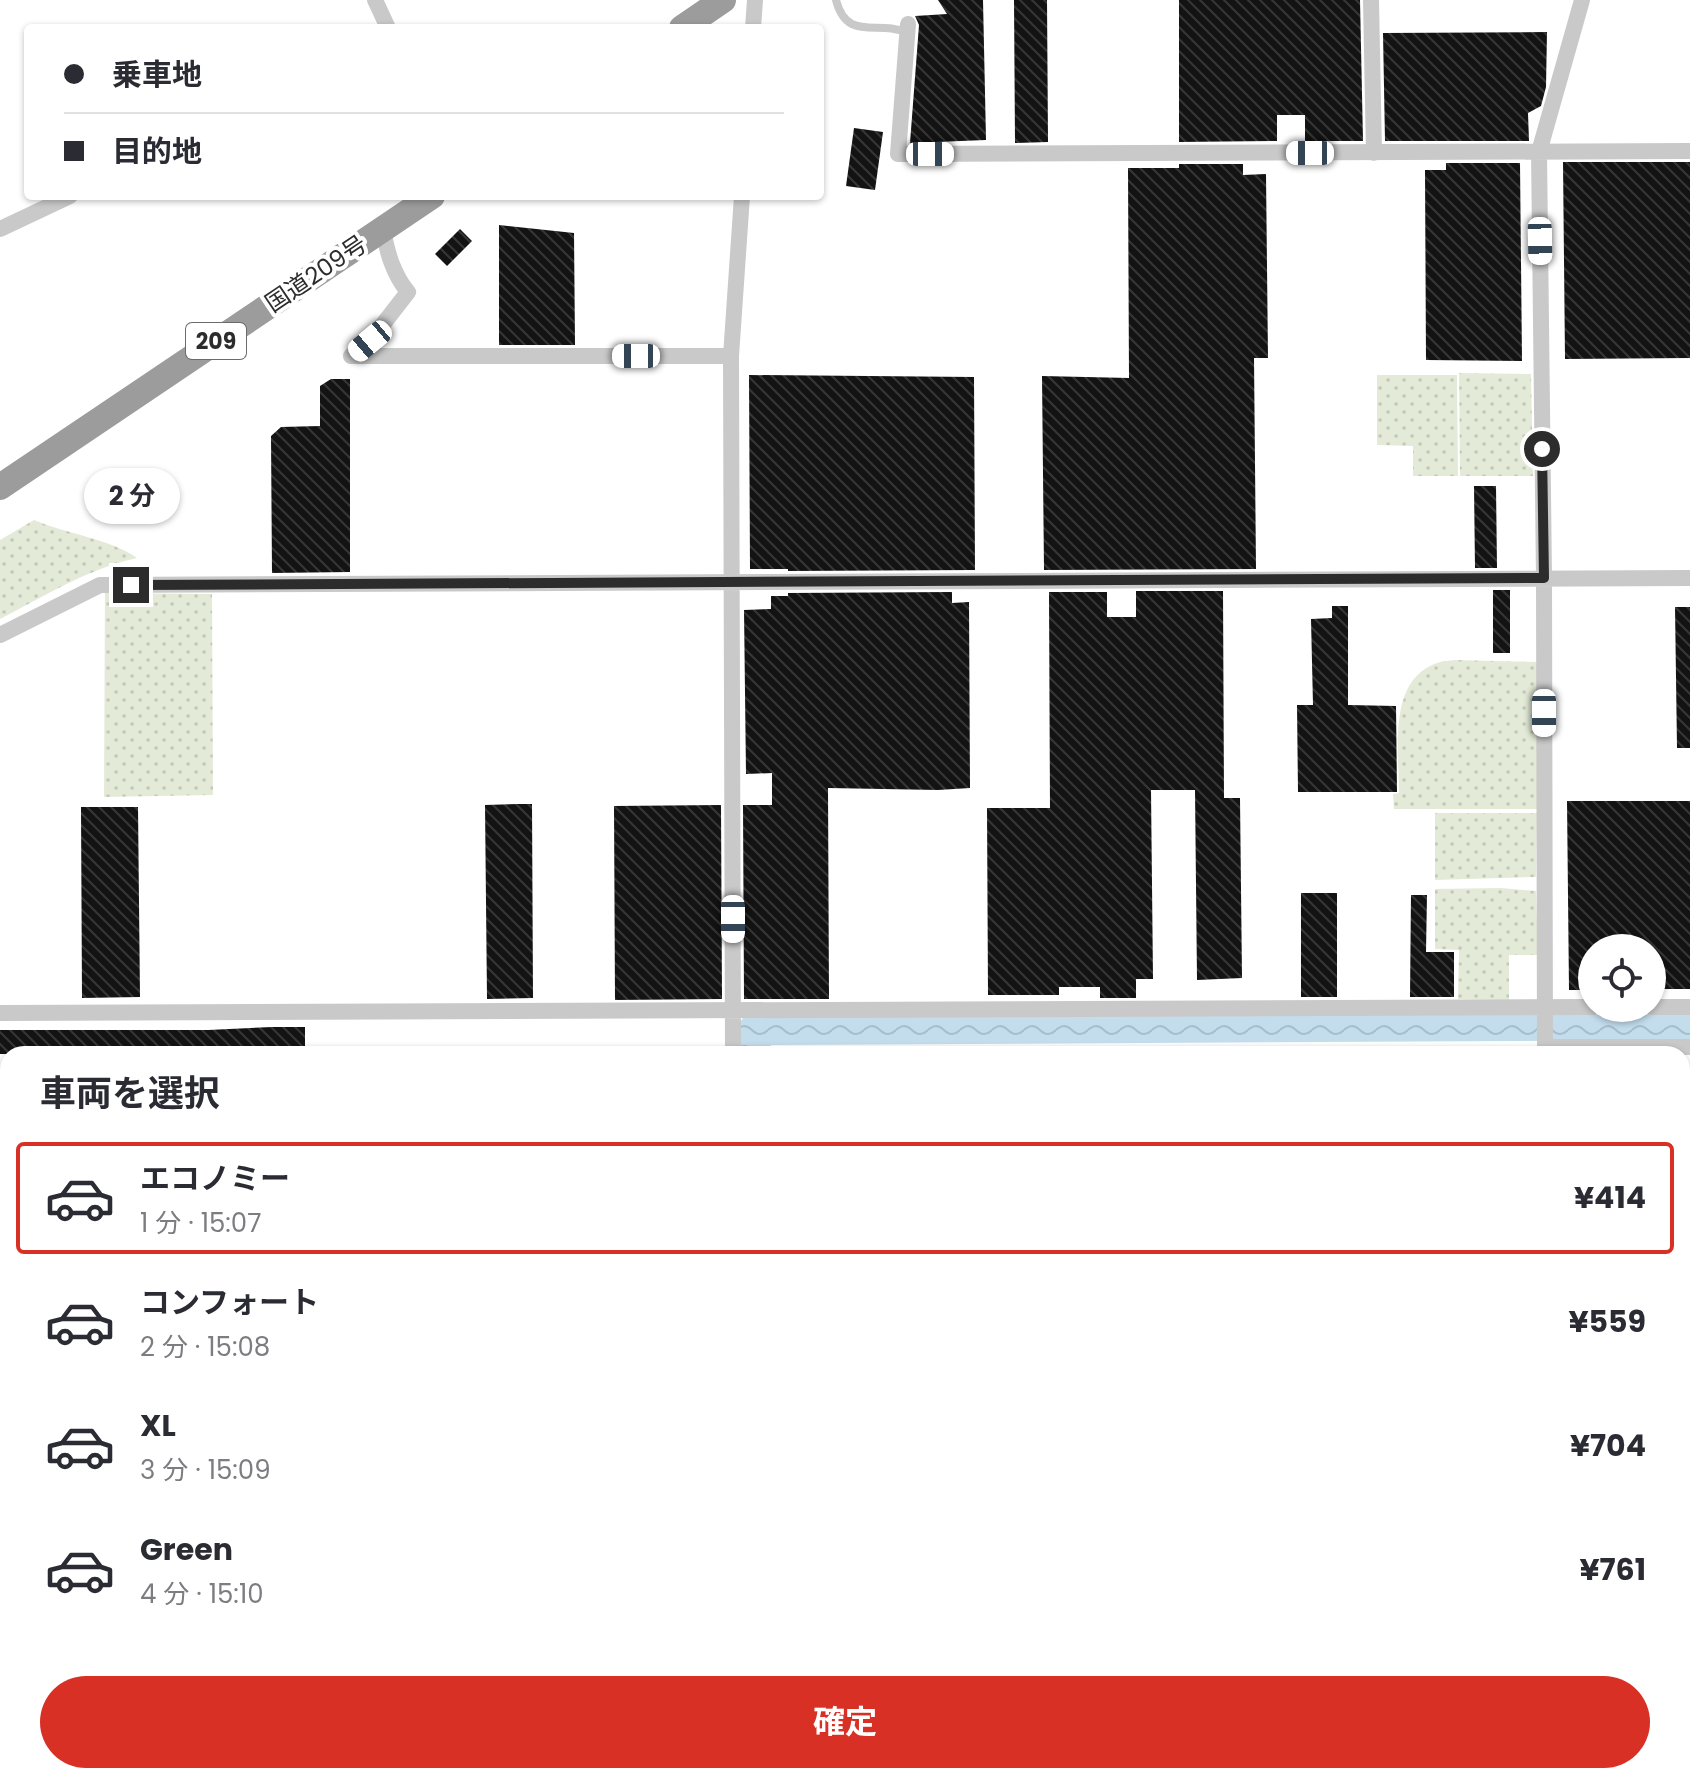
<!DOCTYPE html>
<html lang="ja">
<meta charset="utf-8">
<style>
:root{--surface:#fff;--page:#f7f7f7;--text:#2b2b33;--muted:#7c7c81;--line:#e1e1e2;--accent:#d93025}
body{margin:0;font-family:Poppins,"Noto Sans JP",sans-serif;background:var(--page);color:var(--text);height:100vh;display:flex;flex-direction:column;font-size:30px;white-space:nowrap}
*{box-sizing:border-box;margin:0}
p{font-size:26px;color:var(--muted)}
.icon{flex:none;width:44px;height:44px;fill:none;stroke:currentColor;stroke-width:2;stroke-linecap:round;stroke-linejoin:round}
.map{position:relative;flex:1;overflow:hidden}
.sheet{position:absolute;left:0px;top:1046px;width:1690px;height:738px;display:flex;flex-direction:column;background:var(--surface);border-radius:24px 24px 0 0;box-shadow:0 2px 6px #0004}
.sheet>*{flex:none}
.guide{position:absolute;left:24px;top:24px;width:800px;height:176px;border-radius:8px;box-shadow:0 2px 6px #0004;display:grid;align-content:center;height:176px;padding:0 40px;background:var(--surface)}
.tools{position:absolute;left:1578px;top:934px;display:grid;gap:16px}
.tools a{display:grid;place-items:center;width:88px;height:88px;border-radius:50%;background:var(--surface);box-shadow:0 2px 6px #0004;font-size:40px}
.end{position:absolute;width:36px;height:36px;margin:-18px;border:10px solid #2c2c2c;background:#fff;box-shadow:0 0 0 4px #fff}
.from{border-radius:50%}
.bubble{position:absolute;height:56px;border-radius:28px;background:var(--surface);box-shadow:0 2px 6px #0004;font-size:26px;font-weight:700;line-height:56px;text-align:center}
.car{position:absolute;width:24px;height:48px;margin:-24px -12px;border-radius:10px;box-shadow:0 0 6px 2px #0007;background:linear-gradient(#fff 24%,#345 0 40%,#fff 0 76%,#345 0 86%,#fff 0)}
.guide b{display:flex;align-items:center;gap:28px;height:76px;font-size:30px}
.guide b+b{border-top:2px solid var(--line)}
.guide i{width:20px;height:20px;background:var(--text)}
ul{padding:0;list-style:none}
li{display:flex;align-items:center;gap:24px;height:112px;margin:0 16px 12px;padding:0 24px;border:4px solid transparent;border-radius:8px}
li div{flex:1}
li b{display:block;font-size:30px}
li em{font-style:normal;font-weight:700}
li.selected{border-color:var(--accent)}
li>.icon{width:72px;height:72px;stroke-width:1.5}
h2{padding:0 40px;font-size:36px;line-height:96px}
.primary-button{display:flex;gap:16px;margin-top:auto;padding:16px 40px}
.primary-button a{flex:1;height:92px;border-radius:48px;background:var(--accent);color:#fff;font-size:32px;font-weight:700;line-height:92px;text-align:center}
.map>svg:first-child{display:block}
.green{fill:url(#green-dots)}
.water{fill:url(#water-waves)}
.building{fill:url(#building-back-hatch)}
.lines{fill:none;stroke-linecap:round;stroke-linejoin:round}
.service{stroke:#c9c9c9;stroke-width:8}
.minor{stroke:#c9c9c9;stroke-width:16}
.trunk{stroke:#9c9c9c;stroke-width:26}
.route{stroke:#2c2c2c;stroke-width:10}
.labels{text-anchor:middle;stroke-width:8;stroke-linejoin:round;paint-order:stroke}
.shield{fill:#fff;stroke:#6b6b6b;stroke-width:2}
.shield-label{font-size:22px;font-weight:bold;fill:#2c2c2c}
.street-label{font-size:24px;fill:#2c2c2c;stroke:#fff}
</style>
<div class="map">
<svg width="1690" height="1783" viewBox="0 0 1690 1783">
<defs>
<pattern id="green-dots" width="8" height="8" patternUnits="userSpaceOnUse" patternTransform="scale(2)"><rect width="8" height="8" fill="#e3ebd8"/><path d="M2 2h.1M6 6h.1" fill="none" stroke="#c3caba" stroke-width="1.8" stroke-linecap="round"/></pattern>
<pattern id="water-waves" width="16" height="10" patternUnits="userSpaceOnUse" patternTransform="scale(2)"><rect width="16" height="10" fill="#c3dded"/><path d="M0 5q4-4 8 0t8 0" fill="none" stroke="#a8becb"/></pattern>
<pattern id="building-back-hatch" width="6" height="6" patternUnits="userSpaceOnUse" patternTransform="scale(2)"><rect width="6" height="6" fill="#131313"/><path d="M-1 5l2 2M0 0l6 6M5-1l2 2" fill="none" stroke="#363636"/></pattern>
</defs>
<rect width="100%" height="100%" fill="#fff"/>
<path class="green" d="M1459,373L1531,374L1533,476H1460Z
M1377,375H1457L1458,476H1413V446L1377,445Z
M34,520C64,533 113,540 137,558C87,569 45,596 0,619V540Z
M105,593L212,594L213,795L104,797Z
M1455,660L1537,662V809H1394L1393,794L1399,793C1399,752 1387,680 1437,663C1442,661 1449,661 1455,660Z
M1435,813H1537L1536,877L1435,880Z
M1501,888L1536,891L1538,955H1509V1000L1458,999L1459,950L1435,949V889Z
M0,1235H8V1437H0Z
M1682,1249H1685L1687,1428H1682Z"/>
<path class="water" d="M1690,1014V1040L771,1045L770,1054H740V1022L744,1017Z"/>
<path class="building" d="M938,0H983L986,140L910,143L919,25L915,16L947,14Z
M1014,0H1047L1048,142L1015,143Z
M1179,0H1360L1363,141H1305V115H1277V141L1179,142Z
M1547,32L1546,87L1541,106L1528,113L1529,141H1385L1383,33Z
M854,128L883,132L875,190L846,186Z
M1563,162H1690V358L1565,359Z
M1446,163H1520L1522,361L1426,360L1425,170H1446Z
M1179,164H1243V175L1266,174L1268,358H1254L1256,569L1044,570L1042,376L1129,378L1128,168H1179Z
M499,225L574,233L575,345H499Z
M460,229L472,241L447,266L435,254Z
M749,375L974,377L975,570L788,571V569H750Z
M331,379H350V572L272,573L271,436L281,427L320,426V386Z
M1474,486H1496L1497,568H1475Z
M1493,590H1510V653H1493Z
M1136,591H1223L1224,798H1240L1242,978L1197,980L1195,790H1151L1153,979H1136V998H1100V987H1059V995H988L987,808H1050L1049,592H1107V617H1136Z
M952,592V603L969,602L970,788L938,790L828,788L829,999H744L743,805H772V773L746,774L744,610L771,609V596H788V593Z
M1332,606H1348V705L1396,706L1397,792H1298L1297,705H1313L1311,619L1332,618Z
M1675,607H1690V748H1677Z
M1567,801H1690V989H1652V948H1592V990H1569Z
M518,804H532L533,998L487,999L485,805Z
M721,805L722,999L615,1000L614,806Z
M81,807H138L140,997L82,998Z
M1301,893H1337V997H1301Z
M1411,895H1427L1426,952H1454V997H1410Z
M272,1027H305V1054H0V1030H208Z"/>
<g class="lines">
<path class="service" d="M836,0C847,43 879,19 907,33"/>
<path class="minor" d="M375,0L388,28
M1371,0L1374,153
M908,24L898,154L1690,151
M753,28L755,0
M0,229L70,196
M351,356H731
M351,356L370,341L408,292C393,274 387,252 383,229
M0,635L100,585L1690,578
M1652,1007H1690
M0,1013L1592,1007
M1545,1047H1690
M733,1054L731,356L742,196
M1545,1054L1544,578L1539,152L1582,0
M1682,1436H1690
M0,1443H8
M740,1776V1783
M784,1776V1783
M1549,1776V1783"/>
<path class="trunk" d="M682,28L723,0
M0,487L432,196"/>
</g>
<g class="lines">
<path class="route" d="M131,585L1544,578L1542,449"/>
</g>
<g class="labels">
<rect class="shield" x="186" y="323" width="60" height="36" rx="6"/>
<g class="shield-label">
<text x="216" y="349">209</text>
</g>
<g class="street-label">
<text transform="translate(316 274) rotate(-34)" y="8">国道209号</text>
</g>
</g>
</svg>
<div class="tools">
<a><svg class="icon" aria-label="locate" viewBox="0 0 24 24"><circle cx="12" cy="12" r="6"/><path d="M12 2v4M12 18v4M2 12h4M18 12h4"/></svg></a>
</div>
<i class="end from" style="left:1542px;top:449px"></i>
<i class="end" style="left:131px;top:585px"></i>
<div class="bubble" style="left:84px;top:468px;width:96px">2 分</div>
<i class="car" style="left:1310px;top:153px;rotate:270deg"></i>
<i class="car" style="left:930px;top:154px;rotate:90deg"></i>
<i class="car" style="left:1540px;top:241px;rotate:179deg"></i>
<i class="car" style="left:370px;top:341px;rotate:230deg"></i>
<i class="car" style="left:636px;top:356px;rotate:270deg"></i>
<i class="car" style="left:1544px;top:713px;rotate:180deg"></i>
<i class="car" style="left:733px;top:919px;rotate:180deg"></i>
<div class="guide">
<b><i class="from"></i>乗車地</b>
<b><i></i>目的地</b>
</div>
<section class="sheet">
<h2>車両を選択</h2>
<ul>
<li class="selected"><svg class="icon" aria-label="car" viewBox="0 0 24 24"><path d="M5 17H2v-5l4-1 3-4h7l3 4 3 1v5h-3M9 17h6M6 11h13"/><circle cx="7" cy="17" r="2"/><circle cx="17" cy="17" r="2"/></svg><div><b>エコノミー</b><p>1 分 · 15:07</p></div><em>¥414</em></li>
<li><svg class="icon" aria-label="car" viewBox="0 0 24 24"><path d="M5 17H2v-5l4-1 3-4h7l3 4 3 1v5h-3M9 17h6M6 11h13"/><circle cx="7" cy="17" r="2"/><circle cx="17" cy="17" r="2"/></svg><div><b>コンフォート</b><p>2 分 · 15:08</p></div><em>¥559</em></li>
<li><svg class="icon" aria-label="car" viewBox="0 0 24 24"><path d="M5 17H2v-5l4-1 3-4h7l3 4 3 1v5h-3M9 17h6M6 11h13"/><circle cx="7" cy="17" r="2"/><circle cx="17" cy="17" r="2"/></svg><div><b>XL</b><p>3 分 · 15:09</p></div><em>¥704</em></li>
<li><svg class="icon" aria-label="car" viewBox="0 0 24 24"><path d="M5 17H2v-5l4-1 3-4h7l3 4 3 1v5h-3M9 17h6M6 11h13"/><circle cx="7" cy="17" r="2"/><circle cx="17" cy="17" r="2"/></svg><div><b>Green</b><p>4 分 · 15:10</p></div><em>¥761</em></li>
</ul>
<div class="primary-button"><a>確定</a></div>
</section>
</div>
